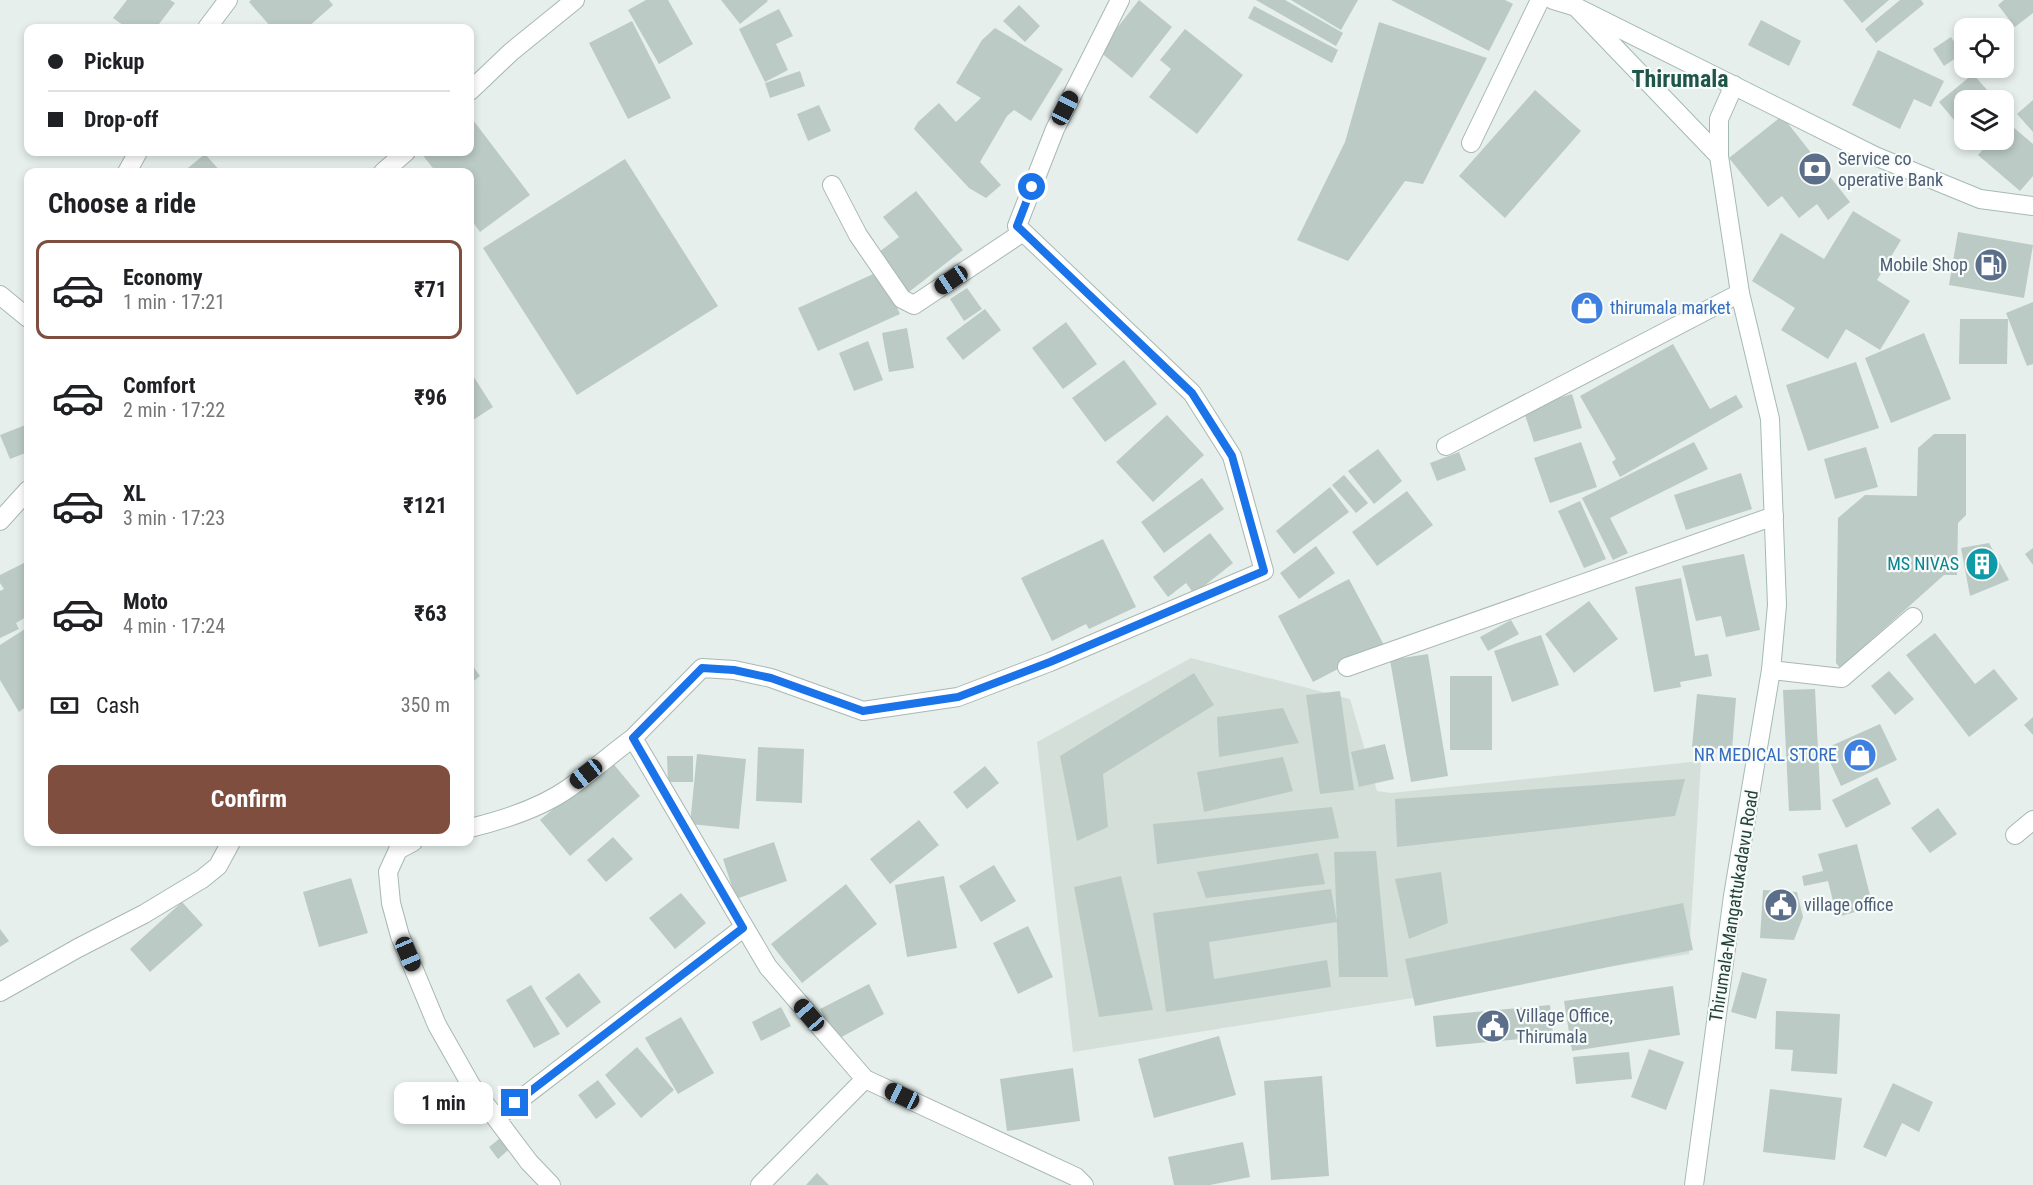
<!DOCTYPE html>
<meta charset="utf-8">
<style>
:root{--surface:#fff;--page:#f6f6f6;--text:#202124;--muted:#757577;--line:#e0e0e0;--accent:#7f4e3f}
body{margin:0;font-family:"Roboto Condensed",sans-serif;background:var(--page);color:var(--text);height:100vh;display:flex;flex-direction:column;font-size:22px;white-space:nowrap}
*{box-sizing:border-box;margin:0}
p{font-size:20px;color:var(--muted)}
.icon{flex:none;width:33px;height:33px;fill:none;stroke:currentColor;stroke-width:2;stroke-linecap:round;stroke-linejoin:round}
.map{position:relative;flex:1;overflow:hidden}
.drawer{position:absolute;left:24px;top:168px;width:450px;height:678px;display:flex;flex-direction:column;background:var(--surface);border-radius:12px;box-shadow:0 3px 9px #0003}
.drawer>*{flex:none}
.banner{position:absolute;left:24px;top:24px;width:450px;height:132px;border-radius:12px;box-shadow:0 3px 9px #0003;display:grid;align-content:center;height:132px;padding:0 24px;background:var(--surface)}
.buttons{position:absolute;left:1954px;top:18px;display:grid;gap:12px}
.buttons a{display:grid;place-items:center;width:60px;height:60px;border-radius:12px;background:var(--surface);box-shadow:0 3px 9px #0003;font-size:30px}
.end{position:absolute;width:27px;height:27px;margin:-14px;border:8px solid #1a73e8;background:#fff;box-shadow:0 0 0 3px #fff}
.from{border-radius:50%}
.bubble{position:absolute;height:42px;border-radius:12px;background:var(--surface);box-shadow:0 3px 9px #0003;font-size:20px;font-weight:700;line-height:42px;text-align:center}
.car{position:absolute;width:18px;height:36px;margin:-18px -9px;border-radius:8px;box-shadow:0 0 4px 2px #0007;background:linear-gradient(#222 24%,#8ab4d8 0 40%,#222 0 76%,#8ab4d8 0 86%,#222 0)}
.banner b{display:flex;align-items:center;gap:21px;height:57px;font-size:22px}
.banner b+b{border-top:2px solid var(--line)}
.banner i{width:15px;height:15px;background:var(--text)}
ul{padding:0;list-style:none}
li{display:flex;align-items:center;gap:18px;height:99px;margin:0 12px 9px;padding:0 12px;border:3px solid transparent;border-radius:12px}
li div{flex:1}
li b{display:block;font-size:22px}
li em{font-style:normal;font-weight:700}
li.on{border-color:var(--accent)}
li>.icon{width:54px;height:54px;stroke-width:1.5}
h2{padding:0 24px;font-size:27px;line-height:72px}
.pay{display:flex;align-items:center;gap:15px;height:66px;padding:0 24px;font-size:22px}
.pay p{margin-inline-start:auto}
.action{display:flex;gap:12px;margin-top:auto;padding:12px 24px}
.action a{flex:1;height:69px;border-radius:12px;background:var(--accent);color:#fff;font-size:24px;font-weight:700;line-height:69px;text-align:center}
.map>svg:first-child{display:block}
.built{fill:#d4dfda}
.building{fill:#bbcac4}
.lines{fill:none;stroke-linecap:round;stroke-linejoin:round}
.lane-casing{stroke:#a8b8b2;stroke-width:20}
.street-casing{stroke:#a8b8b2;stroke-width:20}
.secondary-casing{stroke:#a4bbb3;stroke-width:20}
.lane{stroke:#fff;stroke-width:18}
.street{stroke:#fff;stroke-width:18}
.secondary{stroke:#fff;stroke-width:18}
.route{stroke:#1a73e8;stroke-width:8}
.labels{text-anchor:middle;stroke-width:4.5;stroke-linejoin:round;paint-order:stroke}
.service-label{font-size:18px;fill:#4e5e75;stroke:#f7fbf9;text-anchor:start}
.shop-label{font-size:18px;fill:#366cbe;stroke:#f7fbf9;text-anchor:start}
.culture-label{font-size:18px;fill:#0d838f;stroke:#f7fbf9;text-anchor:end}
.street-label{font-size:18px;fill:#24423a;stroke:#f7fbf9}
.district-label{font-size:24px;font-weight:bold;fill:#1f5548;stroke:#f7fbf9}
</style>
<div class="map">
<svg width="2033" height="1185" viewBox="0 0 2033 1185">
<rect width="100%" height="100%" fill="#e6efeb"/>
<path class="built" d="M1191,658L1350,699L1377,791L1391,793L1701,761L1689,954L1073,1052L1037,742Z"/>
<path class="building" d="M127,0H170L175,3L156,28H127L113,18Z
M251,0H329L333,5L307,28H272L249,2Z
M646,0H668L693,44L659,64L628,10Z
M721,0H767L768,1L740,24Z
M1139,0L1172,27L1132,78L1099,51Z
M1256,0H1285L1343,33L1336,46Z
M1291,0H1358L1341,30Z
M1391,0H1505L1513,4L1489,51Z
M1843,0H1889L1862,23Z
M1900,0H1921L1924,4L1876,43L1865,29Z
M2004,0H2033V13L2015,27L1998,5Z
M1019,5L1040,26L1025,42L1003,21Z
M1254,6L1338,50L1332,63L1248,18Z
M779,9L793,36L776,44L788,70L765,82L739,29Z
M1761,20L1801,41L1789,66L1748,45Z
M632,21L671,98L628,119L589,43Z
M1379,22L1487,58L1423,184L1405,181L1348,261L1297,240L1345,142Z
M995,28L1063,69L1031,121L1014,110L1007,116L980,162L1001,185L986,198L969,188L914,129L918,122L939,103L956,122L981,98L956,83L982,40Z
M1185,29L1243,75L1197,134L1149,97L1171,69L1160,60Z
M1951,37L1962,54L1944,66L1933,49Z
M1878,50L1944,81L1931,107L1914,99L1900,129L1852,105Z
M800,71L805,86L770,98L765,83Z
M1973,74L1996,100H1965V133L1939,102Z
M1535,90L1581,131L1505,218L1459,176Z
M2033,100V132L2017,114Z
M819,105L831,131L808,141L797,114Z
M470,116L530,195L480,232L470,218V172H436L421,153L423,152H470Z
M1782,116L1850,202L1828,220L1817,204L1799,218L1782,196L1768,207L1729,158Z
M2006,121L2033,144V176L2020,191L1978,155L1991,140H2004V123Z
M205,154L221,172H183Z
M625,159L718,306L577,395L483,248Z
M916,191L963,250L905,295L875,255L899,237L883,217Z
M1853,211L1901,240L1877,280L1910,301L1880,350L1846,329L1828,359L1781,330L1795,308L1752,281L1781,233L1824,259Z
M1958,232L2033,245L2024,298L1949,285Z
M880,271L900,314L818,351L798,308Z
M967,288L982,309L964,321L950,299Z
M2033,302V364L2027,366L2006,313Z
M985,309L1001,330L963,360L946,338Z
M1960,319H2008L2007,364H1959Z
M1066,322L1097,364L1063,389L1032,348Z
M907,328L914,368L889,372L882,333Z
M1924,333L1951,399L1891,423L1865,358Z
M868,341L883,380L854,391L839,353Z
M1673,344L1710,409L1736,395L1743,407L1620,477L1612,462L1616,459L1580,396Z
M1124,360L1157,404L1105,442L1072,398Z
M1856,362L1879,428L1808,451L1786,385Z
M470,371L493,407L470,422Z
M1572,394L1582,428L1534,442L1523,409Z
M1167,415L1204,455L1153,502L1116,462Z
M28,424V452L10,459L0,435Z
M1934,434H1966V515L1958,523L1957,575H1944L1840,668L1836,663L1838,518L1865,495L1917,496L1918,448Z
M1581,442L1597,487L1550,503L1534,458Z
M1694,442L1708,469L1610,518L1628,553L1613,560L1582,498Z
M1866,447L1878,487L1835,499L1824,459Z
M1378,449L1402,481L1374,504L1348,471Z
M1459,452L1466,470L1437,481L1430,463Z
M1741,473L1752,509L1686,530L1674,495Z
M1344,475L1368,503L1356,513L1332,485Z
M1202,478L1224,509L1164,553L1141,522Z
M1330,487L1349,512L1294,554L1276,531Z
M1407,491L1433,525L1377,566L1352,532Z
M1580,501L1606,559L1584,568L1558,511Z
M1210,533L1233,563L1194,594L1186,583L1168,597L1153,577Z
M1103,539L1136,607L1089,629L1086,624L1052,641L1021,578Z
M1989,543L2009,580L1970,596L1961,548Z
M1316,546L1335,573L1299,599L1280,573Z
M2033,548V565L2025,554Z
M1744,554L1760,630L1726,637L1721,616L1696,621L1682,566Z
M28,561V616L16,623L19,629L0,638V591L4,589L0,583V575Z
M1681,578L1695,656L1708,654L1712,676L1680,682L1681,687L1654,692L1635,587Z
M1349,579L1384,645L1313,682L1278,616Z
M1589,601L1618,639L1574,673L1545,634Z
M1511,620L1519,634L1488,651L1480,637Z
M28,627V705L19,712L0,680V645Z
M1935,633L1975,684L1994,669L2018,699L1969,737L1906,655Z
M1541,635L1559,685L1512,702L1494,651Z
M1428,654L1448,776L1411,782L1390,660Z
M470,662L480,676L470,684Z
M1889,671L1914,699L1895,715L1871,686Z
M1194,673L1214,705L1103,774L1108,827L1077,841L1060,756Z
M1450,676H1492V750H1450Z
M1815,689L1821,810L1789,811L1783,690Z
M1340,691L1354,790L1320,794L1306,695Z
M1697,694L1736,698L1732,750L1692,747Z
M1283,708L1299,743L1219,757L1217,717Z
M2033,717V735L2024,725Z
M1880,724L1897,760L1841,786L1824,749Z
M1385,744L1394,779L1359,787L1351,752Z
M758,747L804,749L802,803L756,801Z
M697,754L746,759L739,829L690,824Z
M667,756H693V782H668Z
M1283,757L1293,791L1204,812L1197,772Z
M611,761L640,796L570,856L540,820Z
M985,766L999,783L967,809L953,792Z
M1877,777L1891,804L1846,828L1832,800Z
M1685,779L1675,816L1397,847L1395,799Z
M1332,807L1339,838L1157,864L1153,824Z
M1938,808L1957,834L1930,853L1911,828Z
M919,820L939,845L890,884L870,859Z
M613,837L633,859L606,882L587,860Z
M774,842L787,881L736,899L723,859Z
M1857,844L1873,907L1837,917L1828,881L1804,886L1802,876L1823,871L1818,854Z
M1376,851L1388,977H1339L1334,852Z
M1318,853L1325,884L1206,898L1197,872Z
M994,865L1016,901L981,922L959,886Z
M1441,872L1448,923L1409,939L1395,879Z
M944,876L957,948L907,957L895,885Z
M1121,876L1153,1010L1099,1017L1074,887Z
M351,878L368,933L319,947L303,892Z
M846,884L877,924L802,983L771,944Z
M1331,889L1337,922L1209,942L1214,979L1327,960L1331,987L1166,1012L1153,913Z
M1763,890L1797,892L1803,917L1794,940L1760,938Z
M681,893L706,923L675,949L649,918Z
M182,902L203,925L150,972L130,949Z
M1683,903L1693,950L1415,1006L1405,959Z
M1028,926L1053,977L1018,994L993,943Z
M0,929L9,941L0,947Z
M1742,972L1767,979L1756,1019L1731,1012Z
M579,973L601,1002L567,1028L545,998Z
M869,984L884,1014L836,1040L820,1009Z
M531,985L560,1034L534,1048L506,1000Z
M1673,986L1680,1035L1572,1051L1564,1001Z
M1550,1005L1553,1036L1436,1047L1433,1016Z
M781,1007L791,1026L761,1041L752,1022Z
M1776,1011L1840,1014L1837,1074L1791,1071L1793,1050L1775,1049Z
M681,1017L714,1073L678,1094L645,1038Z
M1219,1036L1236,1095L1154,1118L1138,1059Z
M637,1047L674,1090L641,1118L605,1075Z
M1649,1049L1684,1062L1666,1110L1631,1097Z
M1629,1052L1632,1079L1576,1084L1573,1057Z
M1073,1068L1080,1121L1007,1131L1000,1079Z
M1322,1076L1329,1176L1271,1180L1264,1081Z
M598,1080L616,1104L596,1119L578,1095Z
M1893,1083L1933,1102L1919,1132L1902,1123L1886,1157L1863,1147Z
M1770,1089L1842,1098L1835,1160L1763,1152Z
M504,1135L513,1146L498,1159L489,1147Z
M1243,1142L1250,1177L1210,1185H1174L1168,1157Z
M817,1173L829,1185H806Z"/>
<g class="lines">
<g class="lane-casing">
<path id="lane" d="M1471,143L1540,0"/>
</g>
<g class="street-casing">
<path id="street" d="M207,28L228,0
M470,91L511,52L575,0
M127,172L138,152
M383,172L406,152
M832,185L858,235L902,299L914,305L1023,232
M0,295L28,318
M1446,446L1740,293
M0,521L28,490
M1347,667L1774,516
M1771,670L1842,678L1913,617
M470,828C503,820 541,808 569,788C591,772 611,754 633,738
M2015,835L2033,820
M413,842L398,850L388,872L391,903L400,936L437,1025L471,1085L529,1162L551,1185
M0,992L78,948L144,914L202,879L218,866L231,842
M496,1118L743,928
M760,1185L865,1079
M1084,1185L1076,1177L865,1079L768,967L633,738L702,668L734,670L771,678L863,711L958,697L1050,662L1264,571L1232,456L1192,393L1017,226L1055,129L1120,0"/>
</g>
<g class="secondary-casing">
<path id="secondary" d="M1553,0L1576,7L1875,156L1980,199L2033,206
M1576,7L1719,156L1740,293L1770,419L1777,605L1771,670L1733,896L1694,1185
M1719,156V119L1734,85"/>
</g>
<use href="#lane" class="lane"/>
<use href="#street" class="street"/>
<use href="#secondary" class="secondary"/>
</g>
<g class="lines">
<path class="route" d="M515,1103L743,928L633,738L702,668L734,670L771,678L863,711L958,697L1050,662L1264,571L1232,456L1192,393L1017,226L1032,187"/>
</g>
<defs>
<g id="bank-disc" transform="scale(1.725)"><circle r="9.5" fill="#5c6f8a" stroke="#f7fbf9"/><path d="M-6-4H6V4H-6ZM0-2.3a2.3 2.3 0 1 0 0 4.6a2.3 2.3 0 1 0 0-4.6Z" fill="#fff"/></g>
<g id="fuel-disc" transform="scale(1.725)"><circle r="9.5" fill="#5c6f8a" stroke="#f7fbf9"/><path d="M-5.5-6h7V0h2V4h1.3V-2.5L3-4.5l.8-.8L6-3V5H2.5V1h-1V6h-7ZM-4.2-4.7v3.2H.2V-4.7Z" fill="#fff"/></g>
<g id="shop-disc" transform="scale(1.725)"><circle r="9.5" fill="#3f7fe0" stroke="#f7fbf9"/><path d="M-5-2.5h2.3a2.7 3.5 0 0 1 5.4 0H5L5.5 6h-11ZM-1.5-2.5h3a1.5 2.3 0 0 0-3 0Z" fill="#fff"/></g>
<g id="building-disc" transform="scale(1.725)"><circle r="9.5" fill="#0f9aa8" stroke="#f7fbf9"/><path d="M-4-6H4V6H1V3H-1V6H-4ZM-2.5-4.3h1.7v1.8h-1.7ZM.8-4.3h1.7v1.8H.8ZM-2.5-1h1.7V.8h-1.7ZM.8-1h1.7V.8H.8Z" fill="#fff"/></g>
<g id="civic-disc" transform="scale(1.725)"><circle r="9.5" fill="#5c6f8a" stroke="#f7fbf9"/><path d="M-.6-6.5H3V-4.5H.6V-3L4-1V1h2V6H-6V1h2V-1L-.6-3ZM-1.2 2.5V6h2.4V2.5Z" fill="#fff"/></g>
</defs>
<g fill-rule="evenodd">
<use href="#bank-disc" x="1815" y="169"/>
<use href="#fuel-disc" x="1991" y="265"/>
<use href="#shop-disc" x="1587" y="308"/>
<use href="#building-disc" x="1982" y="564"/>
<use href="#shop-disc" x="1860" y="755"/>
<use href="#civic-disc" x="1781" y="905"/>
<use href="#civic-disc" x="1493" y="1026"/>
</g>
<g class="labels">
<g class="service-label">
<text x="1838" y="165">Service co<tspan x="1838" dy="21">operative Bank</tspan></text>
<text x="1968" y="271" text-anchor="end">Mobile Shop</text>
<text x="1804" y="911">village office</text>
<text x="1516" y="1022">Village Office,<tspan x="1516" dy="21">Thirumala</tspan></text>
</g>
<g class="shop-label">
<text x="1610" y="314">thirumala market</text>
<text x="1837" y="761" text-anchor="end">NR MEDICAL STORE</text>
</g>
<g class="culture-label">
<text x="1959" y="570">MS NIVAS</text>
</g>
<g class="street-label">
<text transform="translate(1734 906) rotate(-81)" y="6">Thirumala-Mangattukadavu Road</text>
</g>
<g class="district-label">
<text x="1680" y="87">Thirumala</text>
</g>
</g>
</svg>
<div class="buttons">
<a><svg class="icon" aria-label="locate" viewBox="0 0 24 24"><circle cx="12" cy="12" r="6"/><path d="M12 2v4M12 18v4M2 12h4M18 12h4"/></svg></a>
<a><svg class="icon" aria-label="layers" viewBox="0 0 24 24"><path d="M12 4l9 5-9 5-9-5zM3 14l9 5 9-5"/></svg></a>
</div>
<i class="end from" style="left:1032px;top:187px"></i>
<i class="end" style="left:515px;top:1103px"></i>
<div class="bubble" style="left:394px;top:1082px;width:99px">1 min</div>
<i class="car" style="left:1065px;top:108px;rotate:27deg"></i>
<i class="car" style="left:951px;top:280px;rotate:236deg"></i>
<i class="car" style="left:586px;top:774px;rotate:232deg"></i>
<i class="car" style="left:408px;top:954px;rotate:157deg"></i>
<i class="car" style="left:809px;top:1015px;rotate:319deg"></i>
<i class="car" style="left:902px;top:1096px;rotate:295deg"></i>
<div class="banner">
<b><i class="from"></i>Pickup</b>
<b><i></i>Drop-off</b>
</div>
<section class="drawer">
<h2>Choose a ride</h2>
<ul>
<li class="on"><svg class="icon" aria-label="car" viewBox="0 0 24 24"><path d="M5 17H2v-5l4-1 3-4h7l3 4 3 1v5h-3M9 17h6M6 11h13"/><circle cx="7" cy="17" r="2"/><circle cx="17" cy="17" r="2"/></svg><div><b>Economy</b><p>1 min · 17:21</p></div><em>₹71</em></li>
<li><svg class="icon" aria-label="car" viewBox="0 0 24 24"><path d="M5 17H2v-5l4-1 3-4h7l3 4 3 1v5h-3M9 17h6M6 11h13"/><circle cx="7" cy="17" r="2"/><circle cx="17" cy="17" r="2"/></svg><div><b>Comfort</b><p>2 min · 17:22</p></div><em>₹96</em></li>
<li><svg class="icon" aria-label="car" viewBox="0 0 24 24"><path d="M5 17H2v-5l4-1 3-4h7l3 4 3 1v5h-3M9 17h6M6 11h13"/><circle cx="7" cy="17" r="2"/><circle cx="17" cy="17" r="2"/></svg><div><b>XL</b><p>3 min · 17:23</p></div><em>₹121</em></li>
<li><svg class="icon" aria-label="car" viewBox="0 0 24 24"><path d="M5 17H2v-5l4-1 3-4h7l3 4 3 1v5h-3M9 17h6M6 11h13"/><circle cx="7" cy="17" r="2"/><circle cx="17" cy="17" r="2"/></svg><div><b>Moto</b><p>4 min · 17:24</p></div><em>₹63</em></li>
</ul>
<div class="pay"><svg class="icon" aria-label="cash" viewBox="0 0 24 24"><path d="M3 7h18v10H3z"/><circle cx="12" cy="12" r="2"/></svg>Cash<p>350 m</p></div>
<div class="action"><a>Confirm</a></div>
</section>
</div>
